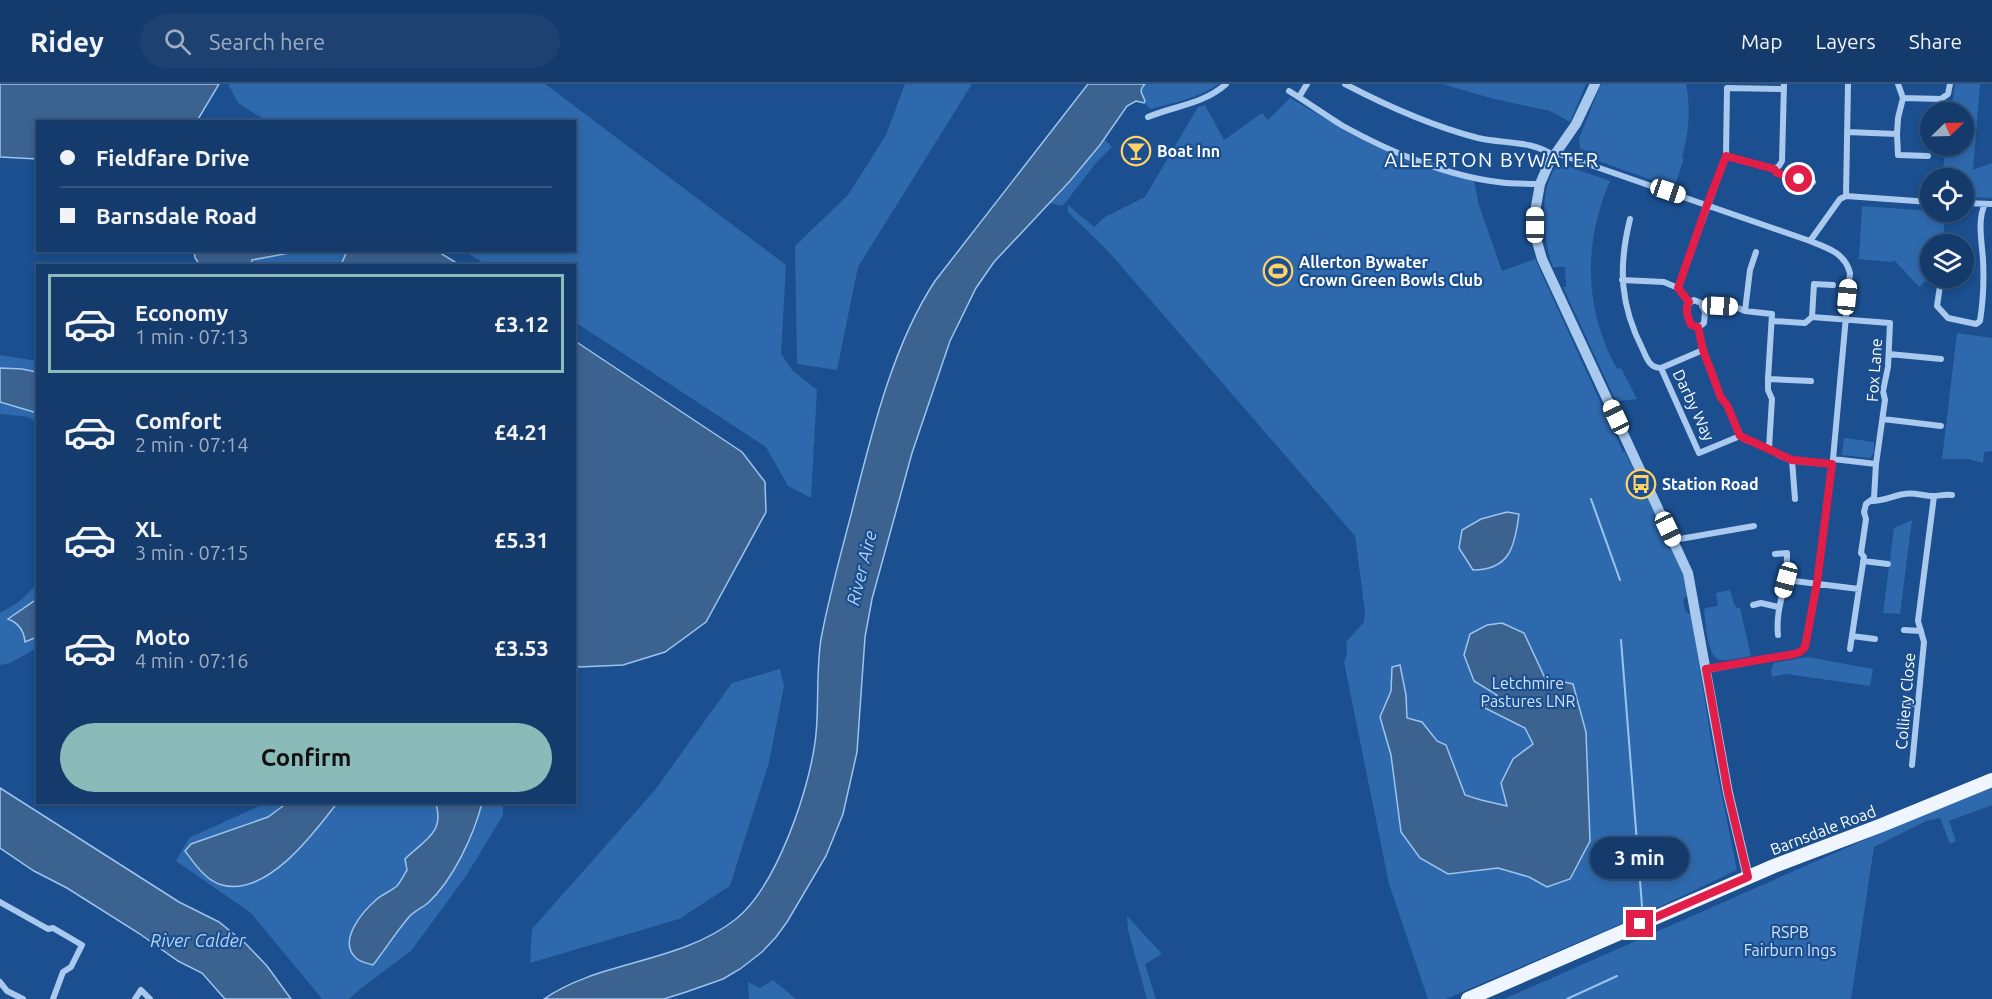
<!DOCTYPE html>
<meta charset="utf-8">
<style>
:root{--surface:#143b6b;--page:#1d4271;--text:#f1f3f6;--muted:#9dadc1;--line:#33557e;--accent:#8bbbb9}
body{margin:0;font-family:Ubuntu,sans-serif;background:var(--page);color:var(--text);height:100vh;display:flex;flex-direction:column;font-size:22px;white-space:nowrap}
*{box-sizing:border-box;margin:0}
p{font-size:20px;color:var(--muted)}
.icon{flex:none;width:33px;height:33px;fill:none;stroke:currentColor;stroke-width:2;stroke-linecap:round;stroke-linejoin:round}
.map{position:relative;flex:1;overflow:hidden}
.panel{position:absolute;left:36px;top:180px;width:540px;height:540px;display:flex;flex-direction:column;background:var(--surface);border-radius:0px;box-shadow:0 3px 9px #0003,0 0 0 2px var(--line)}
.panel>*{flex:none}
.top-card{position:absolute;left:36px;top:36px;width:540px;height:132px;border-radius:0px;box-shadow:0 3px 9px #0003,0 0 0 2px var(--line);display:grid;align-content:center;height:132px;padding:0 24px;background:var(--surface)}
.needle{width:39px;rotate:67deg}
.fabs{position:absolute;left:1920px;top:18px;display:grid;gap:12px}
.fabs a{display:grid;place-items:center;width:54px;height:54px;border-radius:50%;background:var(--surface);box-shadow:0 3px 9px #0003,0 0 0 2px var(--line);font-size:30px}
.end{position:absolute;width:27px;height:27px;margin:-14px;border:8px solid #e11d48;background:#fff;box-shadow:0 0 0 3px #fff}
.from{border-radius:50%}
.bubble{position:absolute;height:42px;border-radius:21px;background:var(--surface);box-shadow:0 3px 9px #0003,0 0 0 2px var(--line);font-size:20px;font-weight:700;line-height:42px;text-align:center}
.car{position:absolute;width:18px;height:36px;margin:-18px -9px;border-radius:8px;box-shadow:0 0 4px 2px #0007;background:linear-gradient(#fff 24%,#345 0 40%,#fff 0 76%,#345 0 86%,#fff 0)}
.top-card b{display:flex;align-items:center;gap:21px;height:57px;font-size:22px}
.top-card b+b{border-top:2px solid var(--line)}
.top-card i{width:15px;height:15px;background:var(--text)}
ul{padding:10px 0 0;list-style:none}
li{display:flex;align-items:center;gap:18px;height:99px;margin:0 12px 9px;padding:0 12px;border:3px solid transparent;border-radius:0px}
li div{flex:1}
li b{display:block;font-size:22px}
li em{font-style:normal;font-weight:700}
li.selected{border-color:var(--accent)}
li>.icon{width:54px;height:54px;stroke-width:1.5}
.button{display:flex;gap:12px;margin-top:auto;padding:12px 24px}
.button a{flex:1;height:69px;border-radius:36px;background:var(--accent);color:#111;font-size:24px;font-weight:700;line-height:69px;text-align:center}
header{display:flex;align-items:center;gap:36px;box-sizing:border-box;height:84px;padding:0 30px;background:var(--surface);border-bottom:2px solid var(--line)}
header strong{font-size:28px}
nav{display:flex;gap:33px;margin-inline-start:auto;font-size:21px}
.search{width:420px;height:54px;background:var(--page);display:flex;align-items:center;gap:15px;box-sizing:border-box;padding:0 21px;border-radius:33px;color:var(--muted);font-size:22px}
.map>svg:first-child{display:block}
.green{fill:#2e69ad}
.water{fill:#3c6290;stroke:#9cc4f0;stroke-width:1.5}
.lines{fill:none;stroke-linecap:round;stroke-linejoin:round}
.stream{stroke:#9cc4f0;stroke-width:2}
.minor{stroke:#a9c9ee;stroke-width:6}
.tertiary{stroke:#a9c9ee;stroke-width:10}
.primary{stroke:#f0f6ff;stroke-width:14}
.route{stroke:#e11d48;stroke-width:8}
.labels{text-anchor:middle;stroke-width:4.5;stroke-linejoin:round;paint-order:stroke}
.poi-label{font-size:16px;font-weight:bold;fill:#fff;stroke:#1b4f8f;text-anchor:start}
.street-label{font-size:16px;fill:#fff;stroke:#1b4f8f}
.park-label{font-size:16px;fill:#cfe3fa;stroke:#1b4f8f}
.water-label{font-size:18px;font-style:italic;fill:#b5d3f5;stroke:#1b4f8f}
.quarter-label{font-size:20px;letter-spacing:1.5px;fill:#fff;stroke:#1b4f8f}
</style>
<header>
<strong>Ridey</strong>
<div class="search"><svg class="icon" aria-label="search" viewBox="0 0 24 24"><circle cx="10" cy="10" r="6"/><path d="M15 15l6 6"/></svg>Search here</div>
<nav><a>Map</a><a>Layers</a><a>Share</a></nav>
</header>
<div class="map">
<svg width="1992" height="915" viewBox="0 0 1992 915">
<rect width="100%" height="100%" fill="#1b4f8f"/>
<path class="green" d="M228,0H545L786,181L781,270L792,286L817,306L811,414L788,402L766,363L575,238L574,182L487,181L464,167L574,166V38L267,37L238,19Z
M905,0H972L858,183L837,286L797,280L795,162L848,111L886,51Z
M1145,0H1219C1198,14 1174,19 1150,25C1142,17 1137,9 1145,0Z
M1442,0H1586L1570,38L1550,27L1494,15Z
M1601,0H1686C1691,25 1689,49 1682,73L1684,74L1674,104L1593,75L1594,71L1580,64L1579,55Z
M1955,0H1980L1973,86L1992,79V114L1964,113V94H1942L1946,62H1964V28H1951Z
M1290,14L1360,55L1407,76L1474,97L1479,121L1502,187L1535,175L1623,368H1625L1682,485L1687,511L1683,516L1685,527L1691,531L1714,673L1737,786L1653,826L1446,915H1428L1389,800L1344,578L1347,570L1346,558L1364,538L1365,528L1355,452L1108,167L1068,128V121L1094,143L1105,133L1145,113L1198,23L1205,21L1224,56L1262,29L1268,36Z
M1104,55L1112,63L1096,79L1065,119L1062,122L1050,119L1071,97Z
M1559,81H1564L1610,97C1583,160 1584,225 1617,285L1621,284L1637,315L1618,317L1614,313L1563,203H1566L1565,183H1553C1543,159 1537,100 1559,81Z
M1862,122L1945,128L1943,160H1930V193L1919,203L1894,176L1892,178L1859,175Z
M300,167H348L341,181L251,182L252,176Z
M1957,249L1992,254V367L1984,368L1983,379L1969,375H1942Z
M0,271L37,277V288L22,285L0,284Z
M0,318L37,329V338L28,333L0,330Z
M1844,354L1874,358V368L1870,374L1842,371Z
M1912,436L1900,530L1883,529L1894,444Z
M37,500V515L9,534C21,540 25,552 37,553V564L10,579L0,581V529L20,517Z
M1730,506L1734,520L1737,524H1740L1751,572C1742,573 1730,577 1721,576C1707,575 1706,539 1704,528L1705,524L1718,522L1716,509Z
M1808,573L1873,585L1870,602L1786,590L1772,593L1771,585L1774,579Z
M780,585L784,602L769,678L730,802L679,835L530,879L532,845L655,706L732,599Z
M1992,703V721L1949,737L1956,757L1950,760L1940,734L1926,737L1874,763L1851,915H1504L1871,753Z
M266,719H287L268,733L249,739L222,801C274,806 309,756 337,719H436C446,749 424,756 405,775L407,786L396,803L379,813L359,834L358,876L373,881L410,832L428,819L457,777L470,757L477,740L482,719H503V731L466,792L411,867L364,902L349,915H322L251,829L176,777L189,754Z
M1127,832L1162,870L1145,880L1156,915H1147L1128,846Z
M773,896L796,915H749L748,898L760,904Z"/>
<path class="water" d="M0,0H219L197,37L38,38L37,75L0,73Z
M1088,0H1145C1138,8 1142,8 1145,17L1144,19L1136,17L1127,22L1100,61L1070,97L994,178L976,204L950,257L912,369L872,515L865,553L857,668L843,730L826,772L787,838L776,853L762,868L740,885L723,895L686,908L664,915H544C600,876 679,880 736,835C777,802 811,702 816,650C819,619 816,587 821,555C829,512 841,469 852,427C871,352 892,262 935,197Z
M194,167V166L300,167L252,176L251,182L200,181L195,174Z
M347,167H437L460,181H341Z
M575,257L742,368L765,398L766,428L706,538L665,568L623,581L579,583L575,580Z
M0,284L22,285L37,288V329L0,318Z
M1507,428L1519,430C1515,462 1510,486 1473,486L1459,464L1462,446L1481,435Z
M37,515V553L25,558C24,547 19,539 8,535Z
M1502,539L1524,549L1545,594L1573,600L1586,648L1590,757L1570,795L1547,803L1529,793L1498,784L1448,790L1420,774L1401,748L1391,671L1380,633L1391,607L1392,583L1400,581L1406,611L1407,634L1422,638L1437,657L1446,661L1465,711L1481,716L1507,722L1501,699L1513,675L1533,660L1525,644L1483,623L1497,611L1474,597L1464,571L1470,550L1487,541Z
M0,704L179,818L219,838L246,860L267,882L291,915H225L202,889L178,877L140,850L67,804L34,787L0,764Z
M287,719H337C314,749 267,813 222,801C206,797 194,779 185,767L191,760L268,733Z
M436,720L482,719C474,751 453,796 428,819C422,824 414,827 409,833C396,848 385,866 373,881C367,879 360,878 356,874C337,857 363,827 377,815C383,810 391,807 397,802C401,797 404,791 407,786L405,775C423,757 445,749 436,720Z"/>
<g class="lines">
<path class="stream" d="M1591,415L1620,496
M1621,556L1642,822
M1567,915L1617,892"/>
<path class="minor" d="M1345,0C1387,22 1432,42 1478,54C1504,60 1532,56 1554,72
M1289,7C1307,18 1325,31 1343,42C1388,67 1447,92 1498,98C1512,100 1526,100 1540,100
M1299,13L1307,0
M1903,14L1941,15L1948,10L1950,0
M1148,33C1174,22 1204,20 1226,0
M1847,48L1897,50L1898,34L1903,14L1898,0
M1897,50L1898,71L1928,72
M1556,69L1810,157C1828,164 1845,169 1850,189L1833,375L1817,499L1805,563L1800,568L1794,570L1706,586
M1726,72L1774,85C1782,95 1801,96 1813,98
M1774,85L1779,82L1782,77L1784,0
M1846,112L1848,0
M1846,112L1930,118
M1964,119L1992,120
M1630,135C1618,184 1620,221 1643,266C1647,275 1650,284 1661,284L1703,266
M1810,157L1840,115L1846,112
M1941,195L1937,222L1948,234L1976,240L1980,237C1983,218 1984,195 1983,176C1982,158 1977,136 1985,120
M1622,196L1664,198L1678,204L1726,72L1727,4L1784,5
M1678,204L1689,218
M1694,216L1701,219L1705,228L1704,239L1698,244L1691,241L1687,230L1688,220Z
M1702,222L1738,224L1745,227L1772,230L1768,295V306L1772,315L1769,364C1786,380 1810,378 1832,380
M1745,227L1750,186L1756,168
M1812,233L1814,200L1833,201
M1772,237L1805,239L1812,233L1890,239L1888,283L1883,307L1885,316L1876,380L1833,375
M1698,244L1703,266L1721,314L1727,321L1740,352
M1889,270L1941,275
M1661,284L1699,369L1740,352L1746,356L1769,364
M1768,295L1811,297
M1883,335L1941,342
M1792,376L1795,415
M1872,417C1884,417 1892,412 1904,410C1914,408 1923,412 1933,412C1939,412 1945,410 1952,411
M1674,456L1754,442
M1775,470L1787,469C1787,479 1787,489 1785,498C1781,517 1776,532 1778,551
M1863,477L1888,480
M1786,496L1859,505L1864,473L1861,469L1866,435L1864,428L1866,420L1874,414L1876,380
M1753,521L1761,519L1778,523
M1904,546L1921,547
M1852,552L1875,555
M1850,565L1859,505
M1903,619L1918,620
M1912,681L1924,558L1918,537L1934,412
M0,818L48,845L53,844L82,861L71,883L63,888L53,915
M0,898L7,907L23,915
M135,915L141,906L150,915"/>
<path class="tertiary" d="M1595,0L1576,40L1549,79L1540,100L1535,128V141L1536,154L1542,175L1688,489L1728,709L1748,793"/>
<path class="primary" d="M1468,915L1774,782L1882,741L1992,696"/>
</g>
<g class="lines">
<path class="route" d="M1640,840L1748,793L1728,709L1706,585L1794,570L1800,568L1805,563L1817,499L1832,380L1792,376L1740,352L1727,321L1721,314L1703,266L1698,243L1691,241C1688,233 1684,225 1689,218L1678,204L1707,121L1726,72L1774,85L1777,89L1799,95"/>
</g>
<defs>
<g id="bar-ring" transform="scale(1.5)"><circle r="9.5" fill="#1b4f8f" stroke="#ffd166" stroke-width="1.5"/><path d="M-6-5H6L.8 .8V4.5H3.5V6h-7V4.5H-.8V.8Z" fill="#ffd166"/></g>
<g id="stadium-ring" transform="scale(1.5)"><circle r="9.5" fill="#1b4f8f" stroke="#ffd166" stroke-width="1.5"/><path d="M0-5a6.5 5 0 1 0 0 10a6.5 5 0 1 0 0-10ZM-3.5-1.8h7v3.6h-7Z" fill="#ffd166"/></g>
<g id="bus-ring" transform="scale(1.5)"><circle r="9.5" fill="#1b4f8f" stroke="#ffd166" stroke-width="1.5"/><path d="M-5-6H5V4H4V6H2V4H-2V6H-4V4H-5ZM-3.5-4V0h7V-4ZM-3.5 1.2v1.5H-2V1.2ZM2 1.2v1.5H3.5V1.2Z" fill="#ffd166"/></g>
</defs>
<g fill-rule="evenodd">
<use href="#bar-ring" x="1136" y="67"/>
<use href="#stadium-ring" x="1278" y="187"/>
<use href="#bus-ring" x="1641" y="400"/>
</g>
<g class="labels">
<g class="poi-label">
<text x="1157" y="73">Boat Inn</text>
<text x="1299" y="184">Allerton Bywater<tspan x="1299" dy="18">Crown Green Bowls Club</tspan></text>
<text x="1662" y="406">Station Road</text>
</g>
<g class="street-label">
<text transform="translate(1874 286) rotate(-86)" y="6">Fox Lane</text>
<text transform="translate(1694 321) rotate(65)" y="6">Darby Way</text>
<text transform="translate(1905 617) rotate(-85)" y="6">Colliery Close</text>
<text transform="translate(1823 746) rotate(-21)" y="6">Barnsdale Road</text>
</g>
<g class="park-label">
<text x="1528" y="605">Letchmire<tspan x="1528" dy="18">Pastures LNR</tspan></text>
<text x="1790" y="854">RSPB<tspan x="1790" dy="18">Fairburn Ings</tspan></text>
</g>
<g class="water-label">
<text transform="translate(862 484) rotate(-76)" y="6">River Aire</text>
<text x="198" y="863">River Calder</text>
</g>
<g class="quarter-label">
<text x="1492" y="83">ALLERTON BYWATER</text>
</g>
</g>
</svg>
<div class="fabs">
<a><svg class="needle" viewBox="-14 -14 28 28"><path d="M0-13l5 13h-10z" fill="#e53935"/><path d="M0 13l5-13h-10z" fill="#9dadc1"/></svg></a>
<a><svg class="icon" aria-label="locate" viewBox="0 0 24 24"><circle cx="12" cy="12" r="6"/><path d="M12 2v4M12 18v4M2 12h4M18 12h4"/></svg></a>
<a><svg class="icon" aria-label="layers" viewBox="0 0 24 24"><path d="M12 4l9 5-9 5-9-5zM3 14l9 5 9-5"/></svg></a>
</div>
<i class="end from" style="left:1799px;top:95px"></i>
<i class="end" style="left:1640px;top:840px"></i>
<div class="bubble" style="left:1590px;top:753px;width:99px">3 min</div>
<i class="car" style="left:1668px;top:107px;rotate:109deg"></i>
<i class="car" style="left:1535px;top:141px;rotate:0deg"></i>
<i class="car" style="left:1847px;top:213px;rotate:6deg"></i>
<i class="car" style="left:1720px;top:222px;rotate:93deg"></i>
<i class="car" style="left:1616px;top:333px;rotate:335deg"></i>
<i class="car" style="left:1668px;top:445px;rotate:155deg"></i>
<i class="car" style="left:1786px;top:496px;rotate:195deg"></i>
<div class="top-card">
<b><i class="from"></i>Fieldfare Drive</b>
<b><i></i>Barnsdale Road</b>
</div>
<section class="panel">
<ul>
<li class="selected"><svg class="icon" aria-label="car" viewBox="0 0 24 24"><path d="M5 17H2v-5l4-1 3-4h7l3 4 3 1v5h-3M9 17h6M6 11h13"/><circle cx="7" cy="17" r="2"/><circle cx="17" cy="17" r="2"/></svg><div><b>Economy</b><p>1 min · 07:13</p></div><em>£3.12</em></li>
<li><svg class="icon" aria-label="car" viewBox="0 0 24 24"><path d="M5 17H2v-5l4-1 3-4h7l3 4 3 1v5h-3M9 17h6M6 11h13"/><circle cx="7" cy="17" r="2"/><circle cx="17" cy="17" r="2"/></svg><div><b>Comfort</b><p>2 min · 07:14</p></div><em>£4.21</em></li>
<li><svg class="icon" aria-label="car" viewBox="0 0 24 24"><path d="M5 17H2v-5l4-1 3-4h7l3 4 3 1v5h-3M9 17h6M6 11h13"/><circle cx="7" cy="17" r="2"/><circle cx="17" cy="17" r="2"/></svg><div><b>XL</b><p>3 min · 07:15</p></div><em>£5.31</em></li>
<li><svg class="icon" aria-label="car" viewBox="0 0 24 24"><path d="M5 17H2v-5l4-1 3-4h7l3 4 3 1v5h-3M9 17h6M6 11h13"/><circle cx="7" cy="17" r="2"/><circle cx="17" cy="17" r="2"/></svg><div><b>Moto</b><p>4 min · 07:16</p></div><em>£3.53</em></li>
</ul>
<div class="button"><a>Confirm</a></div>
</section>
</div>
